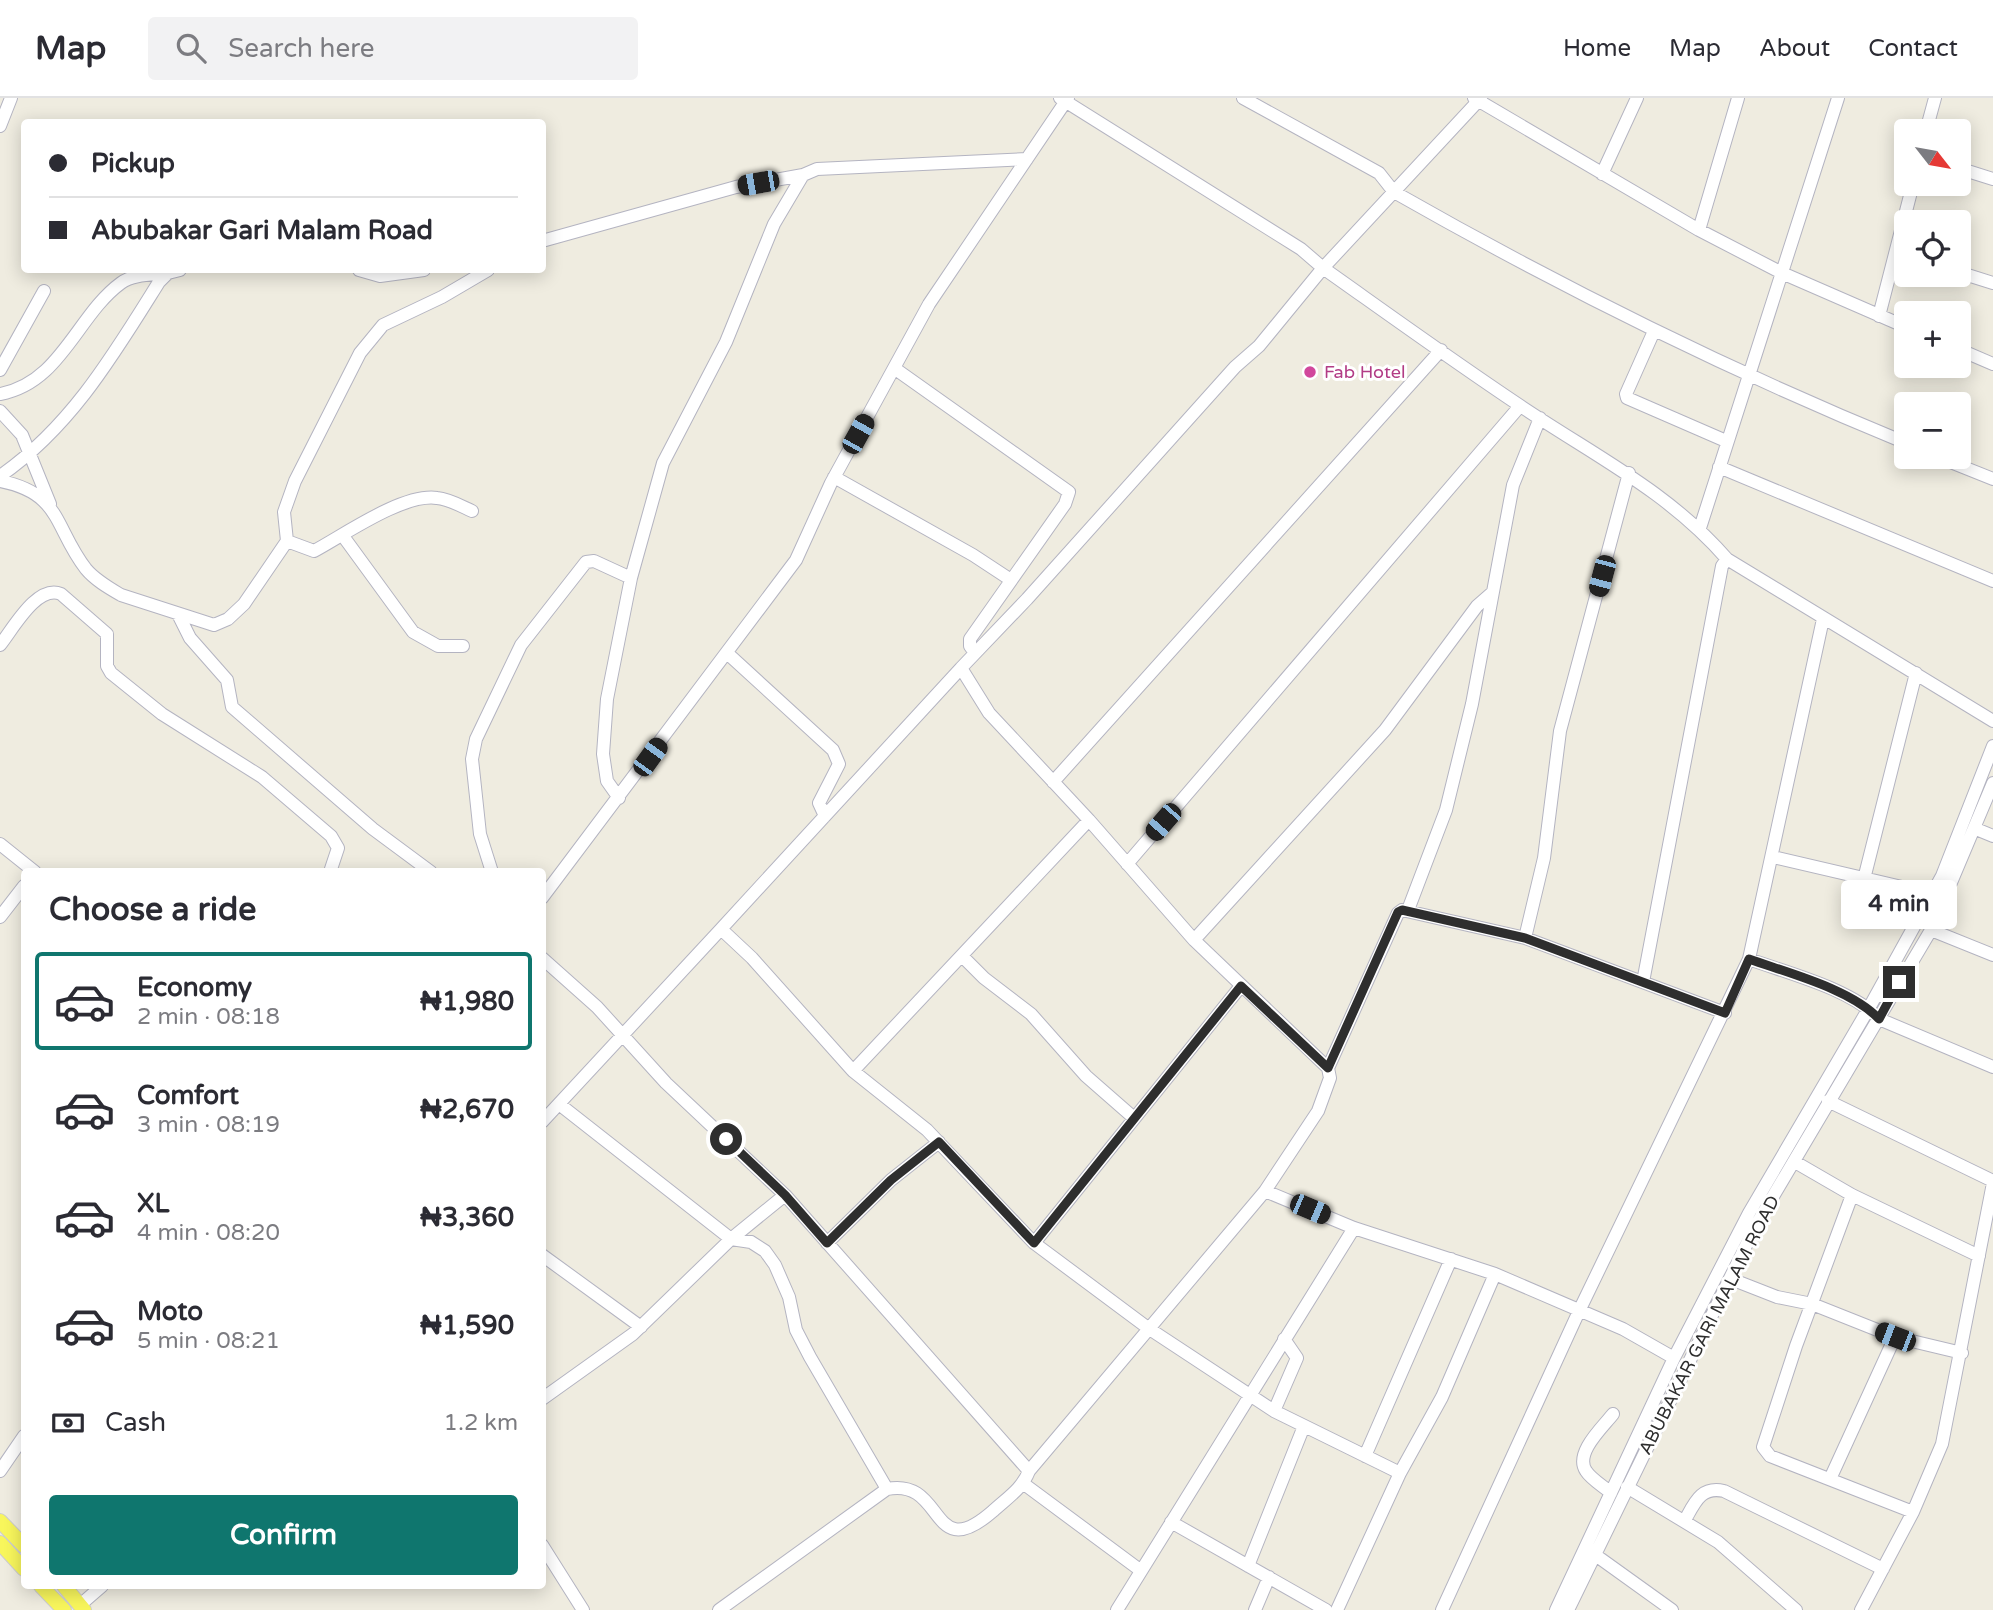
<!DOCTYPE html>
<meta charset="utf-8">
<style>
:root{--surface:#fff;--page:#f2f2f3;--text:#2b2b33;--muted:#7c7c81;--line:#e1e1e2;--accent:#0f766e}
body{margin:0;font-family:"Varela Round",sans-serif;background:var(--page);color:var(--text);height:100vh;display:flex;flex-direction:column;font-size:26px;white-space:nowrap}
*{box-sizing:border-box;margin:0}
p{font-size:23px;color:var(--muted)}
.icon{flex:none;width:38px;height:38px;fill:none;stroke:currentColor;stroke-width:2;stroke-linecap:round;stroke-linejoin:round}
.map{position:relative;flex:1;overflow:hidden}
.side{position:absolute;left:21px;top:770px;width:525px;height:721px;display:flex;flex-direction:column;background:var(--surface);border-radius:7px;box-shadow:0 4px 18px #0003}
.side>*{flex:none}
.guide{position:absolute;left:21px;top:21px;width:525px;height:154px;border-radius:7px;box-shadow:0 4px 18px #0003;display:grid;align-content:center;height:154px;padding:0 28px;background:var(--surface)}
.needle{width:46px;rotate:121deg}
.buttons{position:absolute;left:1894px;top:21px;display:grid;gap:14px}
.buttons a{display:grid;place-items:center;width:77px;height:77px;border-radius:7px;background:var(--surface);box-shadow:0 4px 18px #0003;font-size:35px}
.end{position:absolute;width:32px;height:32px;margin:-16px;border:9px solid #2e2e2e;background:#fff;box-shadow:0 0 0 4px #fff}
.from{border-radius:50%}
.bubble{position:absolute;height:49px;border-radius:7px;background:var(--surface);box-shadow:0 4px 18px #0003;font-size:23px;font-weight:700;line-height:49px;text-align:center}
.car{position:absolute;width:21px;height:42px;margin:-21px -10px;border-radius:9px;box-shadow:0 0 5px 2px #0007;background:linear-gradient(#222 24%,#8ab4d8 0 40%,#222 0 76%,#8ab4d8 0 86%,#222 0)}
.guide b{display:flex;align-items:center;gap:24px;height:66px;font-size:26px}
.guide b+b{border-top:2px solid var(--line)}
.guide i{width:18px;height:18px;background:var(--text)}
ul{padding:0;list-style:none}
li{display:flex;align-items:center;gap:21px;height:98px;margin:0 14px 10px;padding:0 14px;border:4px solid transparent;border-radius:7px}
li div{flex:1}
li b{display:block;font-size:26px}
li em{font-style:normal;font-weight:700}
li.active{border-color:var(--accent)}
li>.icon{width:63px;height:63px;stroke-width:1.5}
h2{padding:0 28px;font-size:32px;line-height:84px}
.pay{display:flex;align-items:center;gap:18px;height:77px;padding:0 28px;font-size:26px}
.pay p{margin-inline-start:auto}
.button{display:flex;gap:14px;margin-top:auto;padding:14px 28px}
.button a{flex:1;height:80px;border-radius:7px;background:var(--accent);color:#fff;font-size:28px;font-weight:700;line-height:80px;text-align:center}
header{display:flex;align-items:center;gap:42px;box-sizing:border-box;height:98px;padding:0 35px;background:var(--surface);border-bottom:2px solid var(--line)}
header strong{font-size:33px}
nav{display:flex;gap:38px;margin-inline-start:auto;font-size:24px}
.search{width:490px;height:63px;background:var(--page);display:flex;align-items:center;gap:18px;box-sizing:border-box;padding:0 24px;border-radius:7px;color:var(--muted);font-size:26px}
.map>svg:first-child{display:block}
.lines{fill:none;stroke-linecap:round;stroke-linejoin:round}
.minor-casing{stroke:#b4b4c1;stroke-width:14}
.major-casing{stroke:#cdcdcd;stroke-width:16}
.minor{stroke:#fff;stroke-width:12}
.major{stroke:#f8f65c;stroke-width:14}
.route{stroke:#2e2e2e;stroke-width:9}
.hotel-dot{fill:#d1479c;stroke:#fff;stroke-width:2.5}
.labels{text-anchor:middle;stroke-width:6;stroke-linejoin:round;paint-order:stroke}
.hotel-label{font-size:18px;fill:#b23c85;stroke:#fff;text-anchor:start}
.street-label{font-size:18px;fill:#2e2e2e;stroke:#fff}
</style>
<header>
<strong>Map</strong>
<div class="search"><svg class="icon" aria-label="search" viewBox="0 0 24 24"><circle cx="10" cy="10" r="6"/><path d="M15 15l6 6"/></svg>Search here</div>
<nav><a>Home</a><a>Map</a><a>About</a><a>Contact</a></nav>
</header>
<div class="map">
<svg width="1993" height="1512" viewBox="0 0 1993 1512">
<rect width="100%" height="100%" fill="#efece0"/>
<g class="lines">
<g class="minor-casing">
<path id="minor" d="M1060,0L1301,151L1323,170C1388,216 1453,263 1519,307C1593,357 1668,393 1727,461L1993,623
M1243,0L1379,75L1394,94C1559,188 1730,273 1906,345
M1474,0L1699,132L1782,175L1906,229
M0,28L11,0
M1926,33L1935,0
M1958,70L1993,81
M1602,76L1637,0
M1699,132L1738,0
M542,143L736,89L803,77
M359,172L380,178L424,172
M1958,174L1993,185
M1879,218L1913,86
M1654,233L1626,296L1627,300L1726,343
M1958,251L1993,266
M894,270L1069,394L1065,406L970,541V548L975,555
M0,272L44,193
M0,296C61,285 77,217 121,185C133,176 154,177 168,175
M0,313L22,337L50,406
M1938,359L1993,381
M1719,369L1993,483
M0,378C71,329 114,256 159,184L168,175L180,172
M834,379L973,457L1011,482
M0,383C62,395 54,430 86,471C95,482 109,490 121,497L214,527L228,521L244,506L287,443L284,414L295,383L360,255L383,227L442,199L488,172
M1700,430L1838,0
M343,438L413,534L438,548H463
M287,443L314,453C344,437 403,395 437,400C449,401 461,408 472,413
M178,516L190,540L227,582L232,609L373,731L431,774
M0,547C13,531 37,486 61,496L107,536V568L111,575L162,616L262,679L331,738L338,750L330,774
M727,555L833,652L839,666L819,705L825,718
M1053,684L1441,252
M619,700L607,683L603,656L607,601L631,480L663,365L726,244L774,126L803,77L817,71L1027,61
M1976,731L1993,738
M0,746L35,774
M1773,759L1932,796
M1127,766L1520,308
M492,774L480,736L472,661L476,641L521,547L586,464L594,463L631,480
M1864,781L1916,575
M542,800L796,462L831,385L929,206L1068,0
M1408,812L1446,712L1472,606L1513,387L1540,320
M0,819L24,788
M721,831L961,570
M1931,832L1993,857
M1525,840L1544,760L1560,633L1629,375
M1194,842L1385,632L1477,508L1493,494
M962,858L984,880L1031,916L1086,978L1134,1020
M542,860L597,909L666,985L785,1097L1029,1373
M1749,861C1787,875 1852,891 1879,921L1993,969
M1643,884L1722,468L1727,461
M1328,970L1398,815L1402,812L1525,840L1725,915
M853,973L1089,722
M1828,1003L1993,1083
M559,1006L731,1141L785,1097
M542,1024L721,831L752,860L853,973L927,1032L1034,1145L1148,1230L1274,1313L1400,1375
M1795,1064L1852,1097L1979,1158
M1265,1093L1354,1130L1495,1176L1623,1231L1674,1260
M1852,1097L1796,1248L1763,1349L1770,1358L1913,1414
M827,1145L891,1082L939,1044
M1034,1145L1241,888
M542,1157L641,1229
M1731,1181L1777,1199L1812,1206L1895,1239L1962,1255
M542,1301L633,1236L731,1141L751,1144L765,1153L775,1167L789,1199L796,1232L810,1259L887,1391
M1274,1313L1297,1260L1284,1241
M1365,1358L1451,1161
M0,1373L24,1338
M1830,1381L1895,1239
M1024,1386L1140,1472
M1627,1389L1718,1444L1796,1512
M1611,1395C1603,1388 1591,1381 1586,1373C1574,1355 1603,1329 1613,1316
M1685,1422C1695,1404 1701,1388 1724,1393L1883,1471
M1171,1424L1326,1512
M542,1447L583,1512
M1594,1456L1672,1512
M1248,1468L1304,1328
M80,1507L102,1488
M719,1512L887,1391C946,1379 929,1469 993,1413C1007,1400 1022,1391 1029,1373L1265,1093L1318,1013L1330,980L1328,970L1194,842L1089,722L989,615L961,570L1027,501L1235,269L1259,248L1323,170L1481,0
M1117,1512L1354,1130
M1255,1512L1269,1479
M1337,1512L1400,1375L1442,1299L1495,1176
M1442,1512L1580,1211L1749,861L1823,521
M1556,1512L1674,1260L1749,1115L1869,910L1942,778L1993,648
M1568,1512L1756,1127L1931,832L1993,685
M1861,1512L1913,1414L1942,1346L1993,1085"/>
</g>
<g class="major-casing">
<path id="major" d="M0,1423L24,1448
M0,1445L24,1471
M41,1488L64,1512
M64,1488L84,1512"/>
</g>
<use href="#minor" class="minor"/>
<use href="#major" class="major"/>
</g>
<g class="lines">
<path class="route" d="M726,1041L785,1097L827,1145L891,1082L939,1044L1034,1145L1241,888L1328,970L1398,814L1402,812L1525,840L1725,915L1749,861C1788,875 1851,891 1879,921L1899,884"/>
</g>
<circle class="hotel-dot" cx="1310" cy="274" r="7"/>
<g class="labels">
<g class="hotel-label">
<text x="1324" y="280">Fab Hotel</text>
</g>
<g class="street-label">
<text transform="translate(1709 1227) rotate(-63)" y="6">ABUBAKAR GARI MALAM ROAD</text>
</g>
</g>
</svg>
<div class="buttons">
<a><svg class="needle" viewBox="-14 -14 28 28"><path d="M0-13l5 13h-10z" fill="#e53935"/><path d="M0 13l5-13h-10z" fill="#7c7c81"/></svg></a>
<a><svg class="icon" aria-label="locate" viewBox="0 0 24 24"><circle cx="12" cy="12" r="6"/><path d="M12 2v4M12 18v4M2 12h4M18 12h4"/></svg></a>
<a>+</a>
<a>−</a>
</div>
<i class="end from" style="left:726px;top:1041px"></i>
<i class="end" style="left:1899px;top:884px"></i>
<div class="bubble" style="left:1841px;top:782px;width:116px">4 min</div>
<i class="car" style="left:758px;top:85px;rotate:260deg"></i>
<i class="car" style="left:858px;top:336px;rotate:29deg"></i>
<i class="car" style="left:1602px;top:478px;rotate:195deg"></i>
<i class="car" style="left:650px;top:659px;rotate:36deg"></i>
<i class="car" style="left:1163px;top:724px;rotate:221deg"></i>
<i class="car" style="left:1310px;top:1111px;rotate:113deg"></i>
<i class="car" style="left:1895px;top:1239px;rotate:291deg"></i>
<div class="guide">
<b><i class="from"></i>Pickup</b>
<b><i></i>Abubakar Gari Malam Road</b>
</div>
<section class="side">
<h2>Choose a ride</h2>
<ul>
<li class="active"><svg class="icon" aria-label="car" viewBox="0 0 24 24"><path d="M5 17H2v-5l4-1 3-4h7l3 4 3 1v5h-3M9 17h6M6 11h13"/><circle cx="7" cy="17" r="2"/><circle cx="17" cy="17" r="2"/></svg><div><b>Economy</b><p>2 min · 08:18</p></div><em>₦1,980</em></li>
<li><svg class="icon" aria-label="car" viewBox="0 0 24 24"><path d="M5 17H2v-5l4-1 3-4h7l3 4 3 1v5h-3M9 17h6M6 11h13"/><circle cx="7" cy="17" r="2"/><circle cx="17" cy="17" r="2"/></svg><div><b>Comfort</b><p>3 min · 08:19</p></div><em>₦2,670</em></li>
<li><svg class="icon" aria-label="car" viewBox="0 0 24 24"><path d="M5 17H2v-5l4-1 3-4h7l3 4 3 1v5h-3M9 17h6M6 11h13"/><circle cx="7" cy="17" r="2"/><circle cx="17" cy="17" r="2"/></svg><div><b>XL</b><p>4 min · 08:20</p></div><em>₦3,360</em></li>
<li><svg class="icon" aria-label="car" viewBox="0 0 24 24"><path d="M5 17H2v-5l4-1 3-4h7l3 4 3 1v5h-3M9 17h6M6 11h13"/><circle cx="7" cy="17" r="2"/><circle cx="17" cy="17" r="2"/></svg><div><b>Moto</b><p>5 min · 08:21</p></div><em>₦1,590</em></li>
</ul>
<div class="pay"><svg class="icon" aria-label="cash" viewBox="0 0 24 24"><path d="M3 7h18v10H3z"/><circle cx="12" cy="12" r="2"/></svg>Cash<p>1.2 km</p></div>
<div class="button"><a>Confirm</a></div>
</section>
</div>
